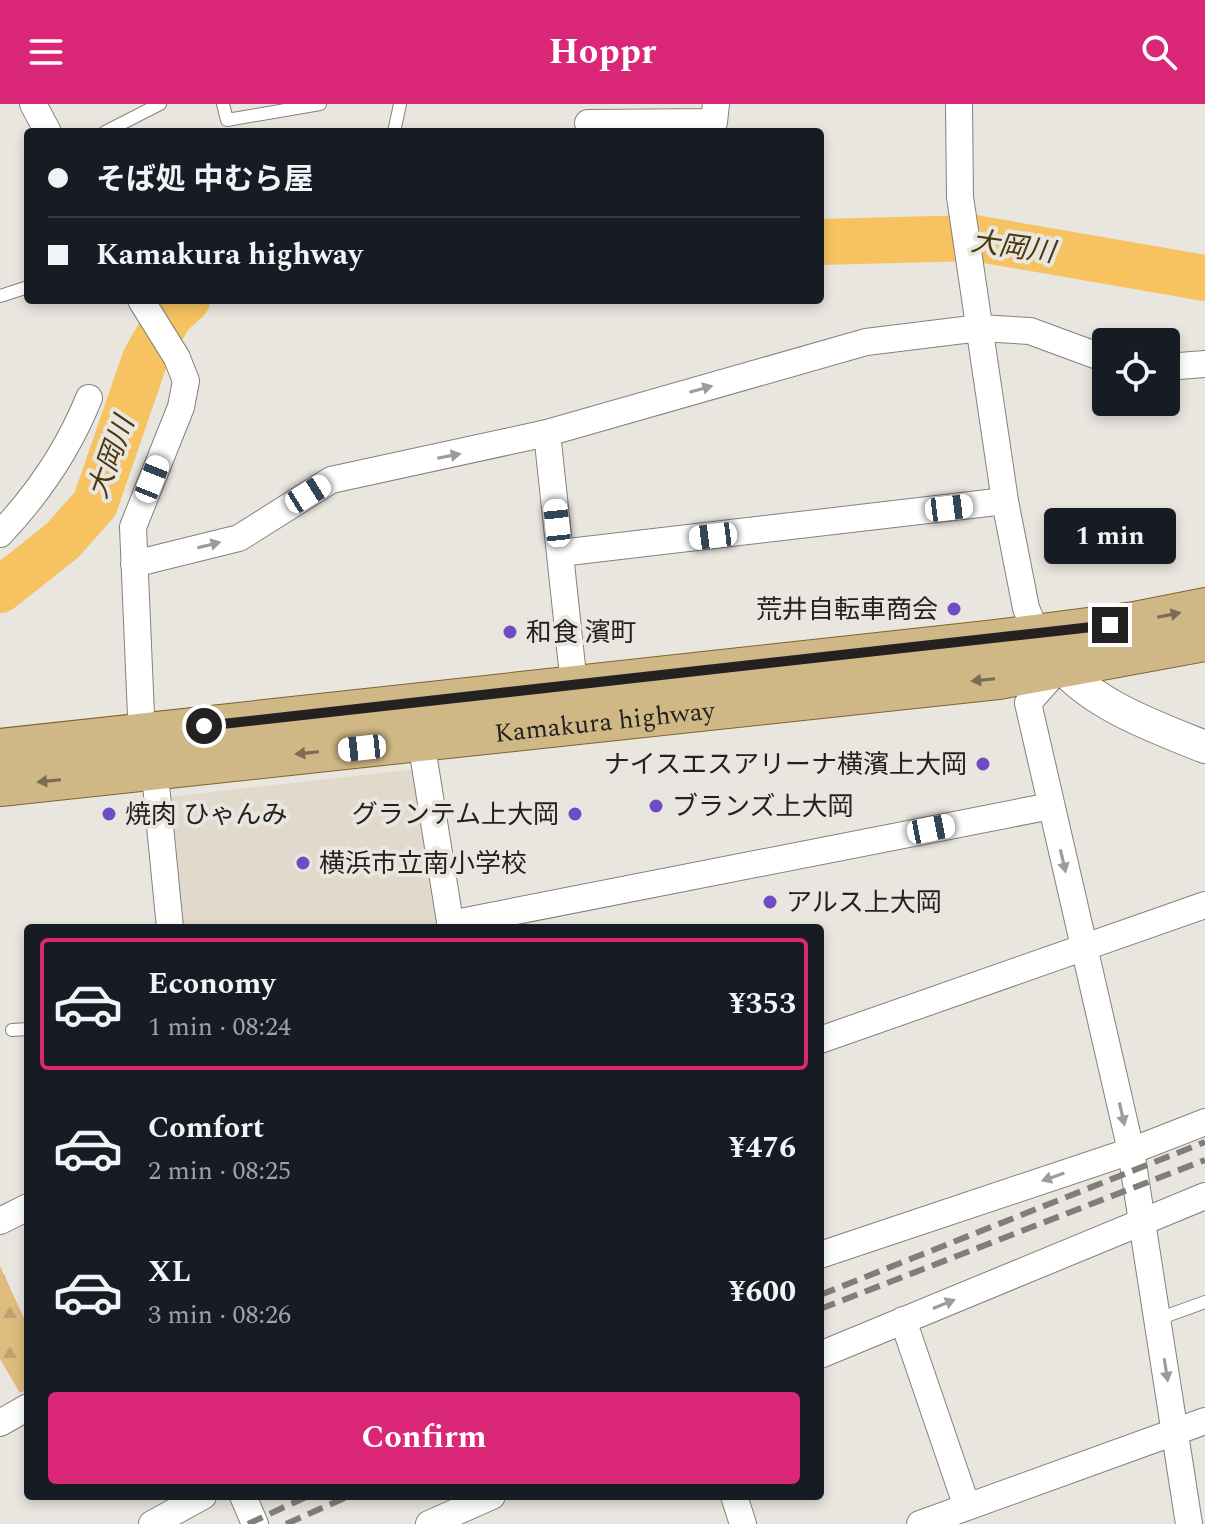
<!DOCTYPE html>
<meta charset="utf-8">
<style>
:root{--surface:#171b24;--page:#242831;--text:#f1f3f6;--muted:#9ea1a6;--line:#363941;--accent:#db2777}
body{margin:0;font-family:Spectral,"Noto Sans JP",serif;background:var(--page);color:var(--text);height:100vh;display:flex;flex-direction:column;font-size:30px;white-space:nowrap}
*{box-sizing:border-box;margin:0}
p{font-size:26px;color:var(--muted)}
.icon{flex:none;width:44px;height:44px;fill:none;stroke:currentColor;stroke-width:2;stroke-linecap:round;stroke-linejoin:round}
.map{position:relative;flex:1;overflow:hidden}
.sheet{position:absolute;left:24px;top:820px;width:800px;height:576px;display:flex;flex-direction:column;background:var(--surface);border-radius:8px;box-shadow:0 4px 12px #0003}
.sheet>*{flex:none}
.hud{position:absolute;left:24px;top:24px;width:800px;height:176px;border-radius:8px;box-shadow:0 4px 12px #0003;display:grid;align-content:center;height:176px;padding:0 24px;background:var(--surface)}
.tools{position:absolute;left:1092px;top:224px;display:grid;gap:16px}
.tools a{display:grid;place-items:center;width:88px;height:88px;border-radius:8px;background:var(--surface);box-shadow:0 4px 12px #0003;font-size:40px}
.end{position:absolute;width:36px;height:36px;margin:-18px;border:10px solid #242220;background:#fff;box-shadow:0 0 0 4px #fff}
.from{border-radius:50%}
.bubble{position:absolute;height:56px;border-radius:8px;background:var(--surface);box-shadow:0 4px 12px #0003;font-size:26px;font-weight:700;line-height:56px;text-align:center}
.car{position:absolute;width:24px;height:48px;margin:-24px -12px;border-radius:10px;box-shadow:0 0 6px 2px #0007;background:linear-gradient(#fff 24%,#345 0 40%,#fff 0 76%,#345 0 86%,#fff 0)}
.hud b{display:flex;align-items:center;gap:28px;height:76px;font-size:30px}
.hud b+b{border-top:2px solid var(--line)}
.hud i{width:20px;height:20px;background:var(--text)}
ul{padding:14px 0 0;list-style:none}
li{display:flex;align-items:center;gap:24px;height:132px;margin:0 16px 12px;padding:0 8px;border:4px solid transparent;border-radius:8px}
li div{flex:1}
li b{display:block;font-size:30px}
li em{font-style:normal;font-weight:700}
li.on{border-color:var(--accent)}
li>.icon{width:72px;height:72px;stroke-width:1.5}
.button{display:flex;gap:16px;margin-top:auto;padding:16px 24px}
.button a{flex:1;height:92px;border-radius:8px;background:var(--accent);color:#fff;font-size:32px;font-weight:700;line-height:92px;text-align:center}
header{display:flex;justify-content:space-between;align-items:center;height:104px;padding:0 24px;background:var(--accent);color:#fff;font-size:36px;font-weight:700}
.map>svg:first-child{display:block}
.built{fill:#e1d9cc}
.forest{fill:url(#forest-firs)}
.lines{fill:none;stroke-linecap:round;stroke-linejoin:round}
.river{stroke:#f6c360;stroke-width:46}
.service-casing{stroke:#85817b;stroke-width:14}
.minor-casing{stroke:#85817b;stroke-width:28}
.tertiary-casing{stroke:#85817b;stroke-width:34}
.primary-casing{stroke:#7f642e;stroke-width:42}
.service{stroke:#fff;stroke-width:12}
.minor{stroke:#fff;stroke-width:26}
.tertiary{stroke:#fff;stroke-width:32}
.primary{stroke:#d0b886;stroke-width:40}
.rail{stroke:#817e7a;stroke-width:6;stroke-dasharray:16 8;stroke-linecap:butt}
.oneway{fill:#9c9c9b}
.oneway2{fill:#7a6d53}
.route{stroke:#242220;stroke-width:10}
.poi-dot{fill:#6f4cc5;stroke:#e9e5df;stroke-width:3}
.labels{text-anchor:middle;stroke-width:8;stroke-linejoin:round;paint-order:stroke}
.poi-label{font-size:26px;fill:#242220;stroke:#e9e5df;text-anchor:start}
.street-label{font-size:26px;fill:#242220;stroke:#e9e5df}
.water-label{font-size:28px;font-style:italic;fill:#4c380d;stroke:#e9e5df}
</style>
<header><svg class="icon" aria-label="menu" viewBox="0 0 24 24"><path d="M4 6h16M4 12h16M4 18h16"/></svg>Hoppr<svg class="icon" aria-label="search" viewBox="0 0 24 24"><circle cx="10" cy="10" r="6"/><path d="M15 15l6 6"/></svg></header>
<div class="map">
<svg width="1205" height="1420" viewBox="0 0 1205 1420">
<defs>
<pattern id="forest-firs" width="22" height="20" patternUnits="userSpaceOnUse" patternTransform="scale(2)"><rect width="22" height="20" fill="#ddbc7e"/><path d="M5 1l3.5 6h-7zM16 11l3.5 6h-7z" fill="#bea16d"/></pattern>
</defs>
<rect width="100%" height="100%" fill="#e9e5df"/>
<path class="built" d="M417,665L441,824H181L168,693Z"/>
<path class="forest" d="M0,1162L28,1223V1285L20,1289L0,1255Z"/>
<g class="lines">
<path class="river" d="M820,138L974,134L1205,174
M0,486L62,437L95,400L145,255L170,211L187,196"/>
<g class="service-casing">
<path id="service" d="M223,0L227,16L320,0
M105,28L160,0
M394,28L400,0
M0,192L28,183
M12,926L28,925
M1158,1215L1205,1198"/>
</g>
<g class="minor-casing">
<path id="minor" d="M33,0L48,28
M959,0L960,93L1005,397L1026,504L1037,531
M588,19L714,18L716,0
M141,196L177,254L186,277L181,303L133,423L141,612L156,681L170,824
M1166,263L1205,260
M547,329L574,581
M0,430C39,389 68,346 89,294
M560,449L1005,397
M134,460L239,434L331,376L547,329L866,238L980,224L1030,227L1106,255
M1059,564L1028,599L1131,1047L1189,1420
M421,637L451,824
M450,820L1051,702
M820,936L1205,801
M0,1117L28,1103
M820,1151L1131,1047L1205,1018
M903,1216L967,1403
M820,1251L1205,1092
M0,1319L28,1303
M243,1392L255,1420
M734,1392L743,1420
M152,1420L203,1392
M429,1420L492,1392
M920,1420L1205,1317"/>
</g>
<g class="tertiary-casing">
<path id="tertiary" d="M1052,551C1086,599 1153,622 1205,643"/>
</g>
<g class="primary-casing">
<g id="primary">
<path d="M0,645L988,537L1134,518L1205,504"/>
<path id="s1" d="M0,682L998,575L1205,537"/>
</g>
</g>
<use href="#service" class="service"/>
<use href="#minor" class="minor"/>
<use href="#tertiary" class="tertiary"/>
<use href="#primary" class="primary"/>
<path class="rail" d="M820,1191L1205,1038
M820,1205L1205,1056
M248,1420L308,1392
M286,1420L349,1392"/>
</g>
<defs><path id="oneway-solid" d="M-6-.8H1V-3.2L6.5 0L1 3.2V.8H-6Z" transform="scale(2)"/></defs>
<g class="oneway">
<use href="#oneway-solid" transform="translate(701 285) rotate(-16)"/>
<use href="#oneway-solid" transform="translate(449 352) rotate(-11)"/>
<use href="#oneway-solid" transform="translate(209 441) rotate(-14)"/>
<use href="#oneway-solid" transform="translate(1063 757) rotate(77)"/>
<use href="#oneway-solid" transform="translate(1122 1010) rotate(77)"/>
<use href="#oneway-solid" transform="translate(1053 1073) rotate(161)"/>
<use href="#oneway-solid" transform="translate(944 1200) rotate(-22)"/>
<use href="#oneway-solid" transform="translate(1166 1266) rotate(81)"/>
</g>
<g class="oneway2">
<use href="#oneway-solid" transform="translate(1169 511) rotate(-11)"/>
<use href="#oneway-solid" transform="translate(983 576) rotate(174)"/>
<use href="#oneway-solid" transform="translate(307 649) rotate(174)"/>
<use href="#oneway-solid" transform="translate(49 677) rotate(174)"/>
</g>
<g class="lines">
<path class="route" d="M204,622L1110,521"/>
</g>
<g class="poi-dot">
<circle cx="954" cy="505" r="8"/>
<circle cx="510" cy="528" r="8"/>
<circle cx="983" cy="660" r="8"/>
<circle cx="656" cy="702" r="8"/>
<circle cx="109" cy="710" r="8"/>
<circle cx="575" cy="710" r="8"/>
<circle cx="303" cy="759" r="8"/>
<circle cx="770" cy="798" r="8"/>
</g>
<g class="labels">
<g class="poi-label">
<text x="938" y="514" text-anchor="end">荒井自転車商会</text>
<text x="526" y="537">和食 濱町</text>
<text x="967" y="669" text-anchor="end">ナイスエスアリーナ横濱上大岡</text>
<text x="672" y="711">ブランズ上大岡</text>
<text x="125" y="719">焼肉 ひゃんみ</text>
<text x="559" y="719" text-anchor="end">グランテム上大岡</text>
<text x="319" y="768">横浜市立南小学校</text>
<text x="786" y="807">アルス上大岡</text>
</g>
<g class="street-label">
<text dy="9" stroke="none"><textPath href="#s1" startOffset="608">Kamakura highway</textPath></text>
</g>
<g class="water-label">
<text transform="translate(1013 142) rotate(8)" y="10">大岡川</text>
<text transform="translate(110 353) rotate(-70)" y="10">大岡川</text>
</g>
</g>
</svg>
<div class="tools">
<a><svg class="icon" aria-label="locate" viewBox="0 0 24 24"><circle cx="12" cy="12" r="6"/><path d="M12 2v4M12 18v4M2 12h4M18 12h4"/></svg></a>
</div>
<i class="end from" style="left:204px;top:622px"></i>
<i class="end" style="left:1110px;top:521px"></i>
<div class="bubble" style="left:1044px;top:404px;width:132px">1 min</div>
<i class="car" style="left:152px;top:375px;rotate:22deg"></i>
<i class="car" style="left:308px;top:390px;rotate:58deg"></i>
<i class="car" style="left:949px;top:404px;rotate:83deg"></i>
<i class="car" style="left:557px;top:419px;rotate:354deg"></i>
<i class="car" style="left:713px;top:432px;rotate:263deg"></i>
<i class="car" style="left:362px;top:644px;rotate:264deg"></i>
<i class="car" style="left:931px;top:725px;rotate:79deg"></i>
<div class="hud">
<b><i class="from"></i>そば処 中むら屋</b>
<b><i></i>Kamakura highway</b>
</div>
<section class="sheet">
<ul>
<li class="on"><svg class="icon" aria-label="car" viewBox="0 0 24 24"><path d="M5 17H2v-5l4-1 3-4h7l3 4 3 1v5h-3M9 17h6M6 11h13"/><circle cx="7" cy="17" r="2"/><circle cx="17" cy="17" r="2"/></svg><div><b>Economy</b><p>1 min · 08:24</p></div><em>¥353</em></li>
<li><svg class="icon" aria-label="car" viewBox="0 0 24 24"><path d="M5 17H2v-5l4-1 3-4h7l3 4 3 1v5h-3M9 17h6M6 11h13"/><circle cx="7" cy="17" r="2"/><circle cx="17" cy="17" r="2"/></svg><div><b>Comfort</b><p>2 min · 08:25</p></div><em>¥476</em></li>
<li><svg class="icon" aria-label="car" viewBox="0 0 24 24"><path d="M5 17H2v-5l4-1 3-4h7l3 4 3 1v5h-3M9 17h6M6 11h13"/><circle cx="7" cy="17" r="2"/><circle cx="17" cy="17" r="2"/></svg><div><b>XL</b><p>3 min · 08:26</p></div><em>¥600</em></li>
</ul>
<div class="button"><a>Confirm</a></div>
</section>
</div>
